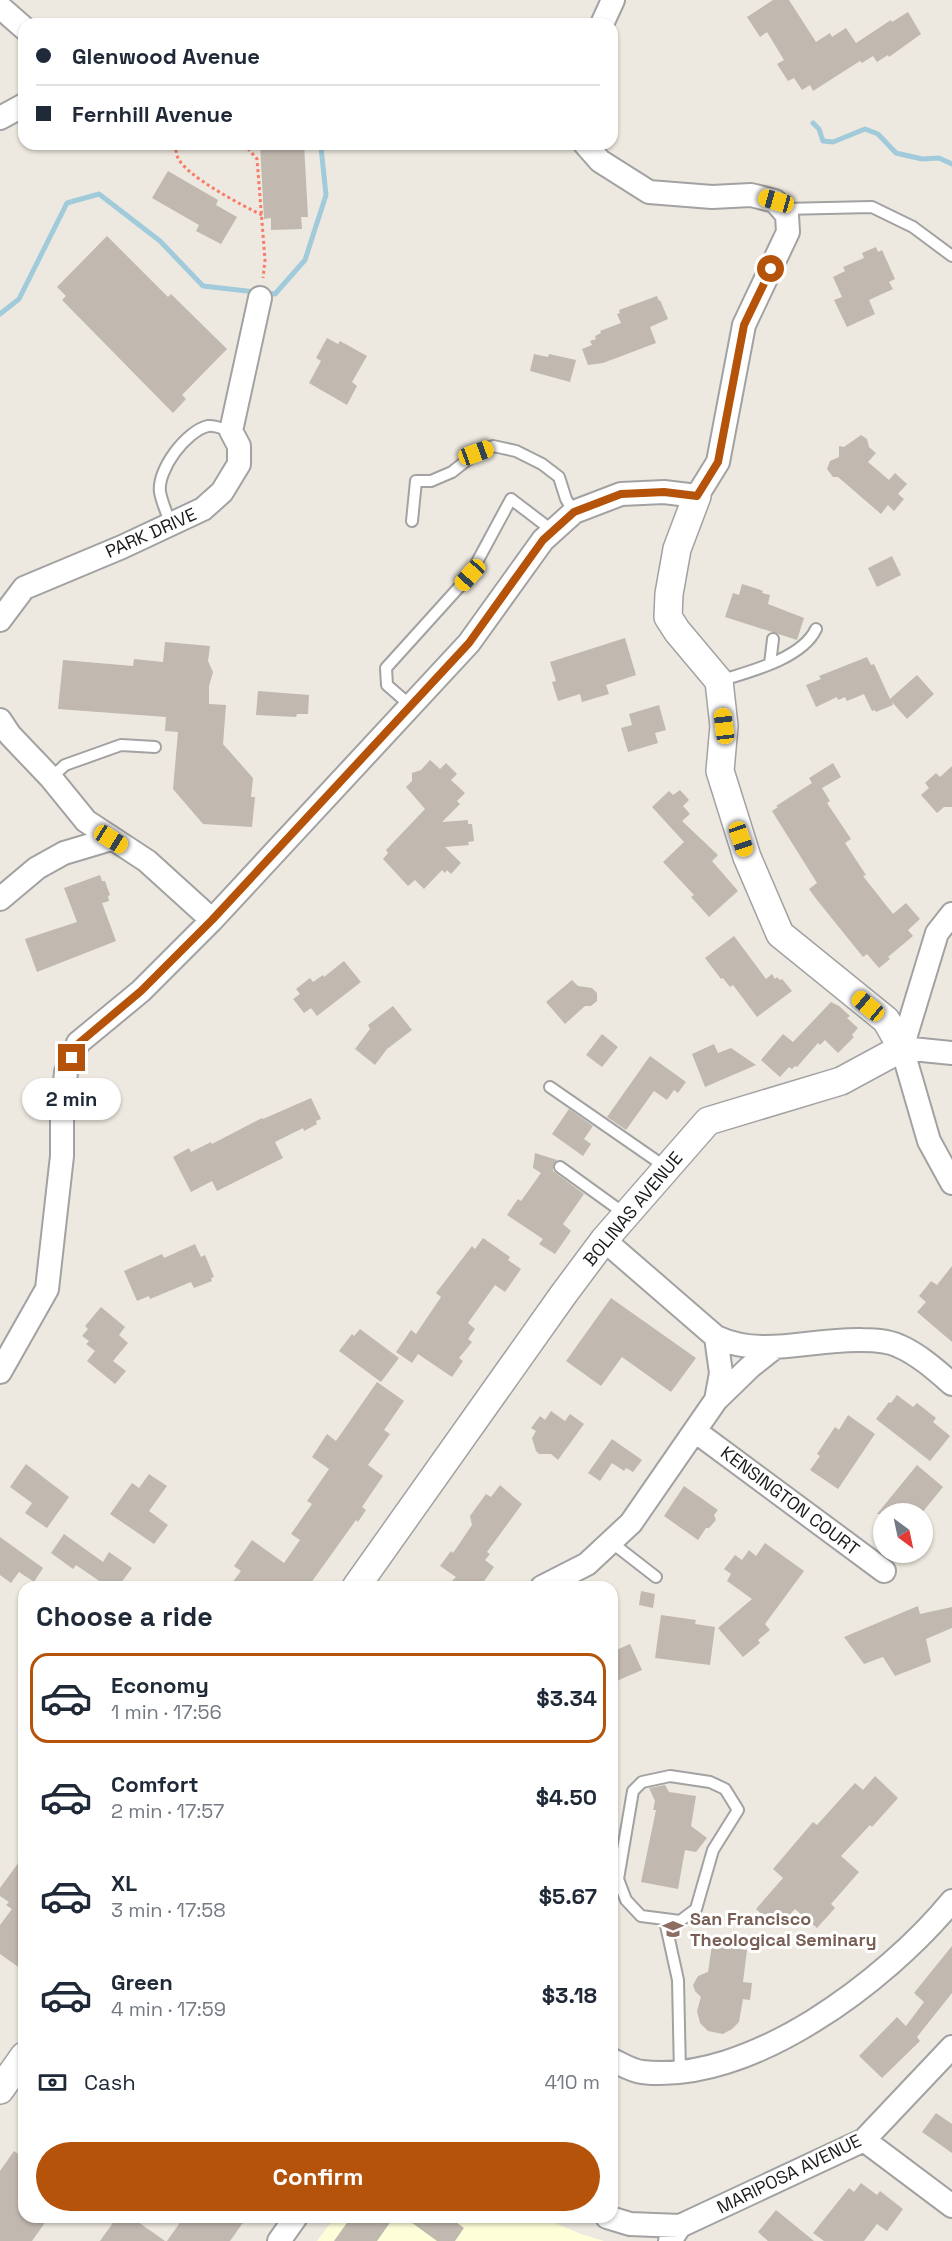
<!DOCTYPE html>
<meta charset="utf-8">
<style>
:root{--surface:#fff;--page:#f2f2f3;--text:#1f2937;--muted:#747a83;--line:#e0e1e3;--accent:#b45309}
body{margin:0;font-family:"Space Grotesk",sans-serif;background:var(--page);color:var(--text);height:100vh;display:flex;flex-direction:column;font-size:22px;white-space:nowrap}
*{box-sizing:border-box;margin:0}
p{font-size:20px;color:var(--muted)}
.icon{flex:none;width:33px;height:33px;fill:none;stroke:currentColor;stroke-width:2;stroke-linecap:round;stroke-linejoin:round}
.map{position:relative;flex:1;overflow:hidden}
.drawer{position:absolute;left:18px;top:1581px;width:600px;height:642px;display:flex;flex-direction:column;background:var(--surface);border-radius:18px;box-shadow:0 2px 4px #0004}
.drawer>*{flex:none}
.hud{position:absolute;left:18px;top:18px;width:600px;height:132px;border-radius:18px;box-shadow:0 2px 4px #0004;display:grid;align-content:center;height:132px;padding:0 18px;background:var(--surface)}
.needle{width:39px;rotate:147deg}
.tools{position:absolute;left:873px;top:1503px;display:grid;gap:12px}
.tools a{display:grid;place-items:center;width:60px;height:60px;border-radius:50%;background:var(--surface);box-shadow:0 2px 4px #0004;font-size:30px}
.end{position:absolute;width:27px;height:27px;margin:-14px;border:8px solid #b45309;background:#fff;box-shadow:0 0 0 3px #fff}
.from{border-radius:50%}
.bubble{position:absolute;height:42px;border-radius:21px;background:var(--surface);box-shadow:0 2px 4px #0004;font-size:20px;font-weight:600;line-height:42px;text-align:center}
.car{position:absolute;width:18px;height:36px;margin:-18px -9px;border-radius:8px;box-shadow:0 0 4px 2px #0007;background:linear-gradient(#f5c518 24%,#345 0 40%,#f5c518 0 76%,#345 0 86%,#f5c518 0)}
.hud b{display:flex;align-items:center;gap:21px;height:57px;font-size:22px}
.hud b+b{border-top:2px solid var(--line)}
.hud i{width:15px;height:15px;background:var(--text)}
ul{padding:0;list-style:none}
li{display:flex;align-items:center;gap:18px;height:90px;margin:0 12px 9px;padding:0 6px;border:3px solid transparent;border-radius:18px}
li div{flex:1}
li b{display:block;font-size:22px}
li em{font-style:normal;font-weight:600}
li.active{border-color:var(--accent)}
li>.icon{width:54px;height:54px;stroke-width:1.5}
h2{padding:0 18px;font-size:27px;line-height:72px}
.pay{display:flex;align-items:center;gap:15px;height:66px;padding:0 18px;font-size:22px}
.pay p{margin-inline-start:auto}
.primary-button{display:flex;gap:12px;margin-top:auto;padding:12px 18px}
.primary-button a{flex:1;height:69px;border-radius:36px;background:var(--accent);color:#fff;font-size:24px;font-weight:600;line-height:69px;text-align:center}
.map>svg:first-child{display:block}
.education{fill:#fdffd8}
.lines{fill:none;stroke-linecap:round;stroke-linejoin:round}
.stream{stroke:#a1cbdb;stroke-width:5}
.building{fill:#c1b8b0}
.service-casing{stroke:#a2a2a2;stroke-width:14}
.minor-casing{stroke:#a2a2a2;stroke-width:26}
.tertiary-casing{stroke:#a2a2a2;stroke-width:30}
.path{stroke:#f87c66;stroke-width:3;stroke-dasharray:3 3;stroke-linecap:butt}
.service{stroke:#fff;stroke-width:10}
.minor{stroke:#fff;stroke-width:22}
.tertiary{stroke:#fff;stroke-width:27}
.route{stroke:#b45309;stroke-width:8}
.labels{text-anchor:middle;stroke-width:6;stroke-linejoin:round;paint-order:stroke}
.street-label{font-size:18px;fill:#1b1b1b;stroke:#fff}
.education-label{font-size:18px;font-weight:bold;fill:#785e54;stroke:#fff;text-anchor:start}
</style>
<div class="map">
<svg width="952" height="2241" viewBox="0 0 952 2241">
<rect width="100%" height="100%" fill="#ede9e0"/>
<path class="education" d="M335,2217H541L581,2234L604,2241H317Z"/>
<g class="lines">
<path class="stream" d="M813,123L819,129L823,141L833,142L865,129L878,134L896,153L922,159L939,158L952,164
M265,293L275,294L305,260L326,195L321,147L323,144
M0,314L19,299L67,203L99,194L160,241L203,286L256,292"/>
</g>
<path class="building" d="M773,0H789L816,42L830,33L832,37L846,28L856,43L891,20L892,22L908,12L921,34L889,57L888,55L877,62L873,56L862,63L860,61L813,91L810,85L802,90L794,78L788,81L777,64L784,60L767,32L760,37L747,17Z
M260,144H304L308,217H301L302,229L271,230V218L264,219Z
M168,171L218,200L216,205L237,217L221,244L196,231L199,225L152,198Z
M107,236L168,297L171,294L227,349L182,395L186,399L173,413L62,300L66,296L57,287Z
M876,247L878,252L882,250L895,279L889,282L893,289L869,300L875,314L847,327L834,300L842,297L833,277L845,271L843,267L864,258L862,253Z
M657,296L659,301L660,300L668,319L650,327L656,343L603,363L588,365L582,349L592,345L590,341L596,339L595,336L601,333L600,331L621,323L617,314L620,313L619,310Z
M327,338L338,344L340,341L367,356L352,382L357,386L347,405L309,383L321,361L316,358Z
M534,354L548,357L549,354L576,360L570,382L530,371Z
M861,435L867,439L869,447L876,453L868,462L889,480L895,473L907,484L898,494L904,499L894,511L888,505L881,514L838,477H833L827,469L830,461L839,457V446L844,447Z
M892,556L901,575L877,587L868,568Z
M742,584L758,589L763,591L762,593L770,595L768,604L804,618L797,640L725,617L733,593L739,595Z
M625,638L636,675L606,685L609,694L582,702L580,694L558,701L552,682L556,681L550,662Z
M165,642L210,646L208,661L213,672L209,686V704L226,705L223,744L253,778L251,797H255L252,827L203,824L173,789L178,732L165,731L166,717L58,709L63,660L133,666L134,659L163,662Z
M867,657L871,665L874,664L890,699L917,675L934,694L907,719L892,702L893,705L876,712L875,710L872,711L864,694L847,701L845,697L838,700L837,697L816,707L806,685L821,679L819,676Z
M258,691L309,695L308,714H297L296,717L256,715Z
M659,705L666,730L655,733L658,743L628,752L621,728L632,725L629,714Z
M430,760L440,769L446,763L457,774L451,780L465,793L457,801L460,804L442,822L468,820V824H472L474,841L468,842L469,845L445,847L461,863L451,874L447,870L445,873L442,870L424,889L415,880L408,886L383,859L388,853L386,850L425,809L406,787L412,781V773L421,770Z
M833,763L841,777L822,788L830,801L827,803L851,839L845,843L866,875L863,876L893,914L906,903L920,919L908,930L913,936L888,957L890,959L879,968L867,954L863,957L817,900L809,889L817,883L772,811L778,807L776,806L812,783L809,778Z
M952,766V807H944L937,813L921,795L929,788L925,783L936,773L940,777Z
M680,790L689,800L683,806L690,814L682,821L718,855L712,861L738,891L709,917L691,897L694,895L663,862L684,842L652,807L669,791L673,795Z
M100,875L102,881H105L110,895L108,896L109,901L102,903L116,941L37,972L25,939L77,922L64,888Z
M734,936L766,979L772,974L775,979L777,977L780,980L782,979L792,991L757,1017L733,985L730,987L723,978L721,979L705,958Z
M344,961L361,982L317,1016L311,1008L304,1013L293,999L300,994L296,989L310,978L313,982L323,975L324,977Z
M572,980L578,986L592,988L597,993V1001L591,1006H585L565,1024L546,1002Z
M831,1002L839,1006L850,1016L847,1018L858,1028L852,1035L854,1037L838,1053L825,1040L820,1045L818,1043L797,1067L795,1066L792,1069L789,1067L780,1077L761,1060L783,1034L793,1042Z
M393,1006L412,1030L387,1049L375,1065L355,1049L370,1029L368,1025Z
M602,1034L618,1047L602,1067L586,1055Z
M714,1044L718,1053L731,1048L756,1065L705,1087L692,1054Z
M650,1056L686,1082L678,1093L674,1090L667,1100L654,1091L626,1130L607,1117Z
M311,1098L321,1119L316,1121L317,1124L304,1131L303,1128L275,1142L283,1158L217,1191L212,1181L191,1192L173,1157L189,1148L191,1152L211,1142L212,1144L262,1118L263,1119Z
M569,1109L593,1126L584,1139L591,1144L583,1156L552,1134Z
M535,1153L557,1160L553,1166V1171L584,1194L563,1224L571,1231L555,1254L539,1244L543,1239L507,1215L518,1199L521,1201L541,1173L533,1168Z
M483,1238L510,1257L508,1260L521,1269L505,1292L495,1285L468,1323L475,1329L468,1339L472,1342L459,1358L463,1361L452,1377L418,1354L412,1363L396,1352L411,1330L416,1334L441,1297L436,1293L472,1246L475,1249Z
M195,1244L201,1257L205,1255L214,1277L211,1278L212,1281L194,1288L191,1282L150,1299L149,1296L137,1301L124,1271L162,1254L164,1258Z
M952,1266V1342L917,1312L926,1302L919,1296L931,1281L937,1285Z
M611,1298L696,1358L671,1392L622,1357L601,1386L566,1361Z
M101,1307L125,1327L119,1335L128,1343L113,1361L126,1371L115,1384L87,1361L95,1351L86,1344L89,1341L82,1336L88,1329L85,1326Z
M360,1329L399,1358L381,1382L339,1351L352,1334L354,1336Z
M377,1382L404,1401L384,1430L390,1434L368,1465L383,1476L362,1507L366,1510L358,1522L356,1520L308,1587H229L241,1571L234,1566L252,1540L284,1563L300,1540L291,1534L312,1504L307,1501L329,1469L312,1457L327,1434L336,1441Z
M897,1395L913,1407L917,1403L936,1418L933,1422L950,1436L930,1461L876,1419L889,1402L891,1403Z
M551,1411L565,1421L570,1414L584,1424L558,1460L551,1454H539L536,1451L532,1438L536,1431L531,1428L540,1416L545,1420Z
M848,1415L875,1434L838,1489L810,1470L820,1456L817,1454L835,1427L839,1430Z
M612,1439L642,1460L633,1472L626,1468L624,1471L612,1463L600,1481L588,1473Z
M26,1464L69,1497L47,1528L25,1513L32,1503L10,1487Z
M917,1465L943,1487L921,1514H877Z
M149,1474L167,1486L149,1511L168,1525L154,1544L110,1514L132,1483L139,1488Z
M500,1485L522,1504L487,1552L490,1554L485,1560L494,1567L480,1587H460L452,1581L456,1577L440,1566L451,1551L453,1553L472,1525L470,1516L486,1494L491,1497Z
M684,1486L718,1510L714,1515L716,1520L709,1528H706L698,1540L664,1516Z
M64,1534L103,1562L109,1552L132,1568L118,1587H108L76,1565L73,1569L51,1553Z
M0,1537L43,1568L34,1582L19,1572L11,1583L0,1575Z
M765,1543L804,1571L765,1624L770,1630L758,1640L760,1643L743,1657L718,1628L752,1599L727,1581L731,1574L724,1569L735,1555L742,1560L749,1550L756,1556Z
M641,1591L655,1594L653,1608L639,1605Z
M918,1606L920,1614L952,1607V1628L926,1639L931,1662L895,1676L883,1657L864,1664L844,1637Z
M661,1615L696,1620L695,1624L715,1627L710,1665L655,1658Z
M630,1644L642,1670L612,1683V1652Z
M875,1776L898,1798L872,1827L870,1825L841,1856L859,1872L831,1904L835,1908L817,1928L795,1909L777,1928L756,1909L783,1878L773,1869L813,1822L817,1825L855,1783L863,1790Z
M665,1785L669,1792L696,1796L691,1826L707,1838L696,1852L685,1850L678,1889L641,1882L656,1810H653L655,1801L649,1788Z
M24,1855V1971L0,1954V1925L12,1909L6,1905L9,1902L0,1896V1888Z
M712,1945L747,1950L743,1982L752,1983L750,2000L743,1999L739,2022L732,2029L723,2034L708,2031L700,2023L697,2011L701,1997L695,1991L693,1985L698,1976L708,1972Z
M952,1946V1993L917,2037L920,2041L882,2078L859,2056L897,2017L906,2026L924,2002L914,1993Z
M936,2113L952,2124V2153L922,2132Z
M14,2151L24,2158V2217H49L32,2241H0V2171Z
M861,2183L877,2195L880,2191L903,2209L887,2231L877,2224L864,2241H824L813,2233L849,2188L854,2192Z
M776,2210L814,2241H768L758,2232Z
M117,2217H131L165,2241H100Z
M184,2217H247L230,2241H167Z
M351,2217H394L377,2241H334Z
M404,2217H449L464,2228L455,2241H437Z"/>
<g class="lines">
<g class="service-casing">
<path id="service" d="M782,209L872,207L913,227L952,256
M412,521L416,481H431L452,472L476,453L493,446L516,451L542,464L559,477L566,499L574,512
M171,524C167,514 162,503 160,492C157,470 186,431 208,426C214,425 224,429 231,431
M770,664L773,639
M719,681C748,672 802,659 816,629
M411,706L387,685L386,668L470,575L511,499L553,531
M51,778L65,765L121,745L155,747
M550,1087L667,1168
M560,1167L625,1214
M611,1542L656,1577
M670,1776L710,1782L725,1789L738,1810L713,1850L696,1909L680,1921L641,1916L626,1900L618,1879L633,1791L642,1782Z
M665,1921L678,1980L680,2073"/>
</g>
<g class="minor-casing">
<path id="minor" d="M0,7L24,28
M602,24L613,0
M0,118L24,105
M0,620L24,588L122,547L203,509L222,492L239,464V446L231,431L260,298
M0,720L10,735L51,778L86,821L147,861L212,920
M0,899L37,868L64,853L111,839
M902,1048L929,1141L952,1183
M902,1048L937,933L952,914
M902,1048L952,1053
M604,1240L716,1337C763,1359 813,1338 862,1340C874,1340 889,1341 899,1346C918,1354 936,1370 952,1384
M716,1337L721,1373L716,1400
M0,1372L47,1289L62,1156V1112L66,1072L78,1043L141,991L212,920L469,643L543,540L574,512L621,494L664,492L697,496L718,462L744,325L788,232L787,215L775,201L751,195L712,197L649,192L600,161L585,144
M695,1431L884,1571
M542,1587L587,1564L631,1523L716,1400L750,1367L774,1348
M612,2060C621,2064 632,2071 642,2072C750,2085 887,1980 952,1901
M864,2140L952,2206
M607,2217L630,2224L680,2226
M279,2241L296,2217
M670,2241L680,2226L864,2140L952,2047"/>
</g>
<g class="tertiary-casing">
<path id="tertiary" d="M356,1587L563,1295L604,1240L708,1121L841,1081L902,1048L886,1020L780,934L747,857L720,771L724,726L719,681L677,631L668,617L669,594L677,549L697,496
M0,2090L24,2056"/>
</g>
<path class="path" d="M174,144C176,148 176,154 178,158C186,176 243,206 262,215
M244,144L257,159L265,260L263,278"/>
<use href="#service" class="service"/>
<use href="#minor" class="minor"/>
<use href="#tertiary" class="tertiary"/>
</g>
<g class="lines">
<path class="route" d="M72,1058L78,1044L141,991L212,920L469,643L543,540L574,512L621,494L664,492L697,496L718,462L744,325L771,269"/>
</g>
<defs>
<g id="school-bare" transform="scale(1.62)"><path d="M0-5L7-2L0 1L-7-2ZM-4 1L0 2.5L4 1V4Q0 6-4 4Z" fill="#8d6e63" stroke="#fff" stroke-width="2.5" paint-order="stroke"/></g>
</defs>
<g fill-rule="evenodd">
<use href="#school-bare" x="673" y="1929"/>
</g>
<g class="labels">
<g class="street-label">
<text transform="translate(151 533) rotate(-24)" y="6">PARK DRIVE</text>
<text transform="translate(633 1209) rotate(-50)" y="6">BOLINAS AVENUE</text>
<text transform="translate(790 1501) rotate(37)" y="6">KENSINGTON COURT</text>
<text transform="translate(789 2174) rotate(-26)" y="6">MARIPOSA AVENUE</text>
</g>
<g class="education-label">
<text x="690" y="1925">San Francisco<tspan x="690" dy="21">Theological Seminary</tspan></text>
</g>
</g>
</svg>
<div class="tools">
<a><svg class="needle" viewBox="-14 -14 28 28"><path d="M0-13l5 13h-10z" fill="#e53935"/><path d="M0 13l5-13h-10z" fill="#747a83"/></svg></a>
</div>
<i class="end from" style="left:771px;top:269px"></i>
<i class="end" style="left:72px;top:1058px"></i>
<div class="bubble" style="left:22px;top:1078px;width:99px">2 min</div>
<i class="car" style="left:776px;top:201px;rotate:286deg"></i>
<i class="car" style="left:476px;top:453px;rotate:70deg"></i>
<i class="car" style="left:470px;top:575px;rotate:222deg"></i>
<i class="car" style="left:724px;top:726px;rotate:353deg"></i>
<i class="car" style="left:111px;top:839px;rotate:122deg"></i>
<i class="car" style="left:741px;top:839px;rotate:161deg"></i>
<i class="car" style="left:868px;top:1006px;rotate:310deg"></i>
<div class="hud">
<b><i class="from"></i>Glenwood Avenue</b>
<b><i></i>Fernhill Avenue</b>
</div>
<section class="drawer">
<h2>Choose a ride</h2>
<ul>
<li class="active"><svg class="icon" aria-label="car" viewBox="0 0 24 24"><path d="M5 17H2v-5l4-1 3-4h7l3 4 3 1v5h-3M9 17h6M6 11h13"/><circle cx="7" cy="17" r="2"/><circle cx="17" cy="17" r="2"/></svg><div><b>Economy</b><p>1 min · 17:56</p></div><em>$3.34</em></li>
<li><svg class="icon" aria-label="car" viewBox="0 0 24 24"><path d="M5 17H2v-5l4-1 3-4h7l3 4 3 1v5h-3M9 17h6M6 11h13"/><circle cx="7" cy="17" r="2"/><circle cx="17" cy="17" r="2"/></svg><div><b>Comfort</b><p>2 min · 17:57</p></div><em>$4.50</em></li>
<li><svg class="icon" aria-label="car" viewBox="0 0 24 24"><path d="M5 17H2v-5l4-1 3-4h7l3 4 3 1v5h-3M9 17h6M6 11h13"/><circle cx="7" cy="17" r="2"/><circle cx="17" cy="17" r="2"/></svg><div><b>XL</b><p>3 min · 17:58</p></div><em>$5.67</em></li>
<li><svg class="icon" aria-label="car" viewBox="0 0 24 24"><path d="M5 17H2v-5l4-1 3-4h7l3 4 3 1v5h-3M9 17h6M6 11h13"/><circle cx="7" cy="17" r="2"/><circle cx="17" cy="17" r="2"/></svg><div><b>Green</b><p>4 min · 17:59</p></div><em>$3.18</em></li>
</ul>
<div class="pay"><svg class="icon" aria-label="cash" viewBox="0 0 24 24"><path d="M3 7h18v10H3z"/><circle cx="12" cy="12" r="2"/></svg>Cash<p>410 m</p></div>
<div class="primary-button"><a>Confirm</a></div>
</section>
</div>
